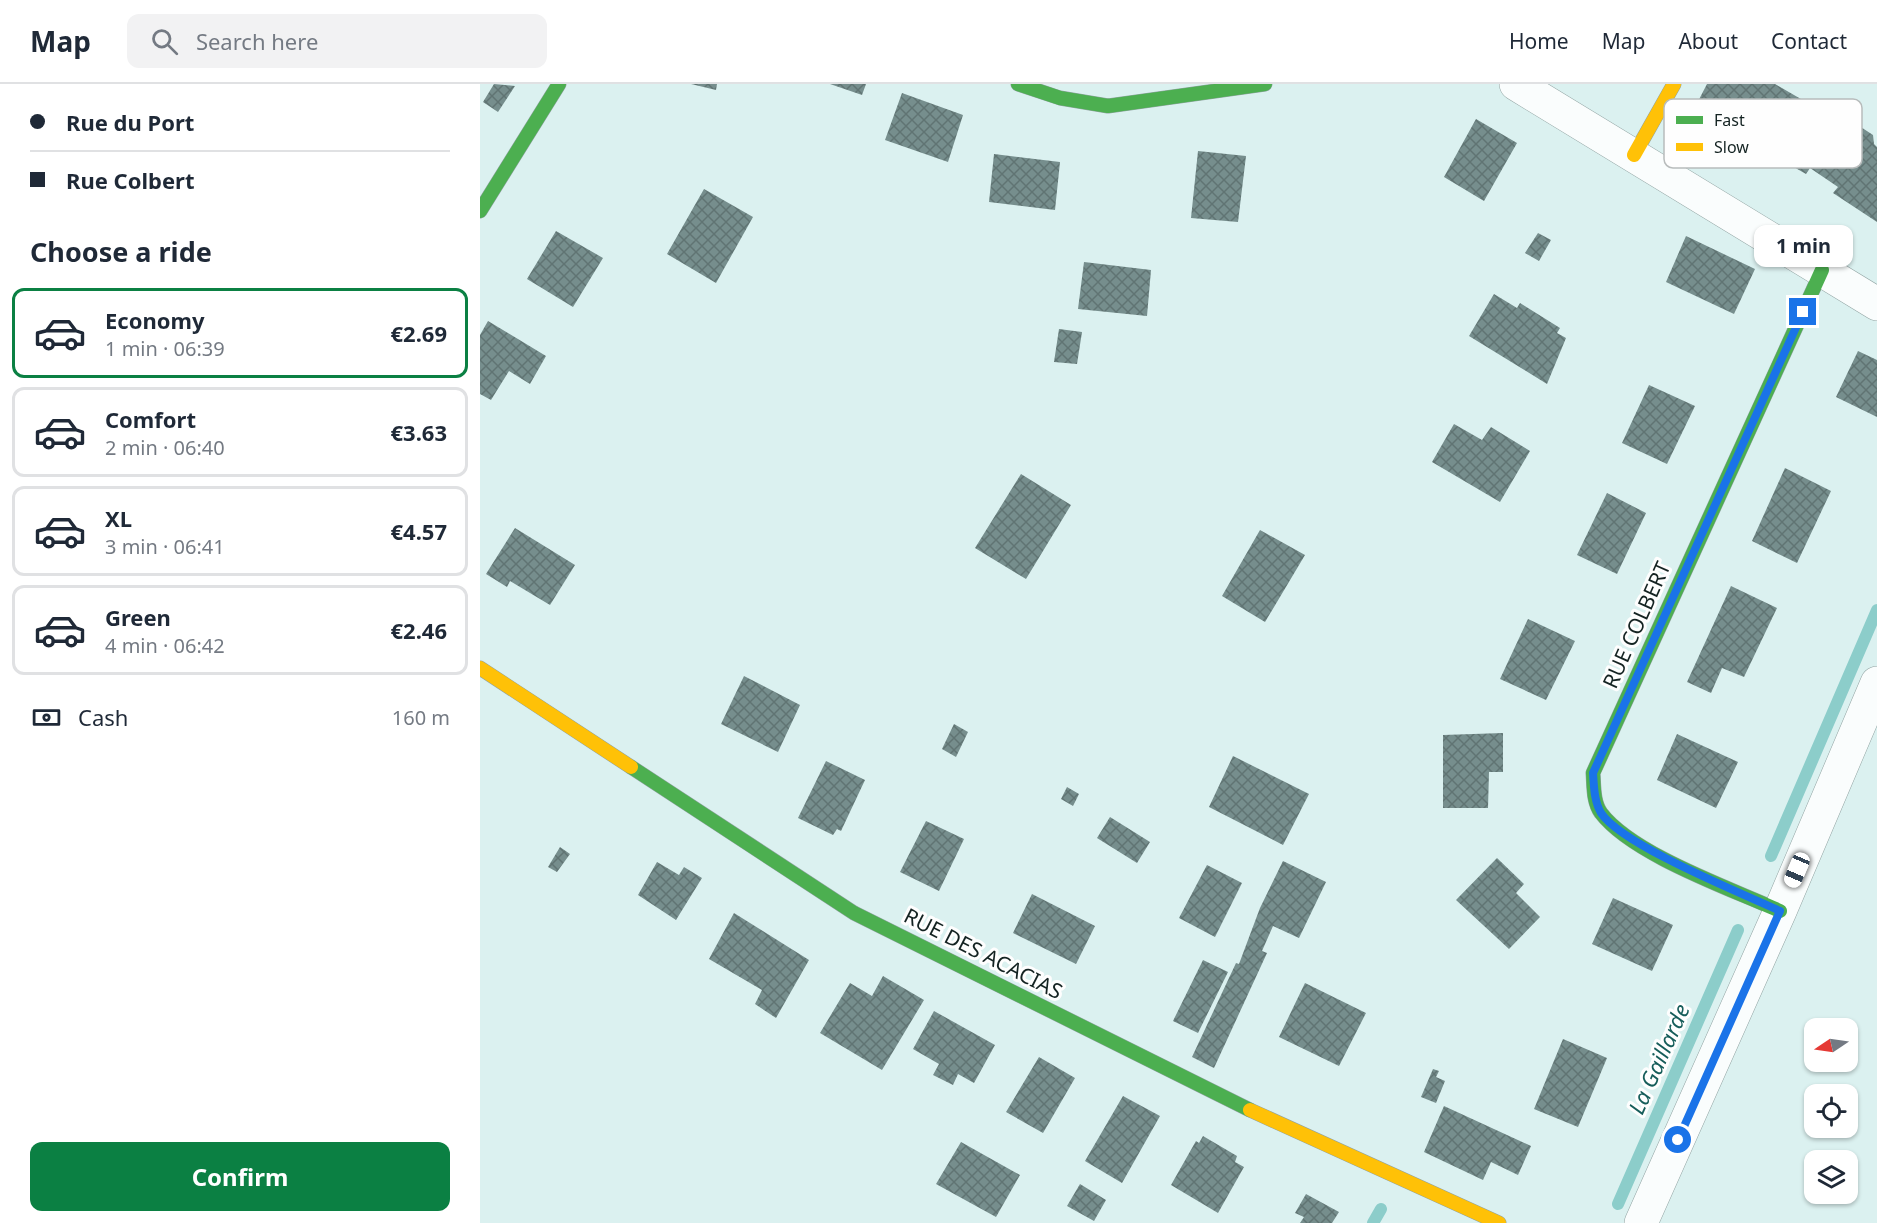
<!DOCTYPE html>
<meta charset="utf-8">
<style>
:root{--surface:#fff;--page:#f2f2f3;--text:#1f2937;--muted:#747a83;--line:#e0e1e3;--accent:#0b8043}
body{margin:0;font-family:"Noto Sans",sans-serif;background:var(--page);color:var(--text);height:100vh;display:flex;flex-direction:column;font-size:22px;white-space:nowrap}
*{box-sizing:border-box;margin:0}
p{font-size:20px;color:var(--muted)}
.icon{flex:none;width:33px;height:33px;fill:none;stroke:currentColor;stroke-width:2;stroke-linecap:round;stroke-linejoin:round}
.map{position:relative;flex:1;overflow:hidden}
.side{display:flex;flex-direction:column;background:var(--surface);width:480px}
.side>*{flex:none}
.banner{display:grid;align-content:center;height:132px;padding:0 30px;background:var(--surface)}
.needle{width:39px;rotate:257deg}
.controls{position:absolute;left:1324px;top:934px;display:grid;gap:12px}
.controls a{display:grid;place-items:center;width:54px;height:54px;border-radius:12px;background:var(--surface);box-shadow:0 2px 4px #0004;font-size:30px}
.end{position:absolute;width:27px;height:27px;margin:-14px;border:8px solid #1a73e8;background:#fff;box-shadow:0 0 0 3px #fff}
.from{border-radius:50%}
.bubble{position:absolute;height:42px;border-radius:12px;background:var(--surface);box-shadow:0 2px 4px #0004;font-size:20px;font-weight:700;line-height:42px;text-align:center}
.car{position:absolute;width:18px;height:36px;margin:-18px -9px;border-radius:8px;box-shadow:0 0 4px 2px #0007;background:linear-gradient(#fff 24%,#345 0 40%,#fff 0 76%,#345 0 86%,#fff 0)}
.banner b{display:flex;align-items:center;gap:21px;height:57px;font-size:22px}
.banner b+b{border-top:2px solid var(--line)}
.banner i{width:15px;height:15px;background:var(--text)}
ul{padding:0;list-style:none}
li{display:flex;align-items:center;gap:18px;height:90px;margin:0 12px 9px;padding:0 18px;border:3px solid var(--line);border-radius:12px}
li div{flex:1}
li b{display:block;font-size:22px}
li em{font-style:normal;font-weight:700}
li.active{border-color:var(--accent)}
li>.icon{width:54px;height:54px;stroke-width:1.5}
h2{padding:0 30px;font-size:27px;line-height:72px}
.pay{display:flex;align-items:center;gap:15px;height:66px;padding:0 30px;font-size:22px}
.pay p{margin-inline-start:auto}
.button{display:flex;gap:12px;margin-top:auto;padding:12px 30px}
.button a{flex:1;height:69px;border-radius:12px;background:var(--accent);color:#fff;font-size:24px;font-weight:700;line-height:69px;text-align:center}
header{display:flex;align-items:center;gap:36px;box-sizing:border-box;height:84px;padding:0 30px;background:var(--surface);border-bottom:2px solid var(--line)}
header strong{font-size:28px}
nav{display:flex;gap:33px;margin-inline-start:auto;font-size:21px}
.search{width:420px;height:54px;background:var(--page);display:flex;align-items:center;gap:15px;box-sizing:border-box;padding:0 21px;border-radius:12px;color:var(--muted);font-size:22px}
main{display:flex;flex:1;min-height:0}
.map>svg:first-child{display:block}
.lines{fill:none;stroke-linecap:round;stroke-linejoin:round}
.stream{stroke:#8ccdca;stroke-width:12}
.building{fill:url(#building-cross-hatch)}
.street-casing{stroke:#91a3a2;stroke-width:34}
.fast-casing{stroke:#91a3a2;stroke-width:15}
.slow-casing{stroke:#91a3a2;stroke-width:15}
.street{stroke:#fafdfd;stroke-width:33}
.fast{stroke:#4caf50;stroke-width:14}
.slow{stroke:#ffc107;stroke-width:14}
.route{stroke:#1a73e8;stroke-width:8}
.labels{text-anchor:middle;stroke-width:6;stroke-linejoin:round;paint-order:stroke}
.street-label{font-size:21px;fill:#142322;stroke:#fefefe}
.water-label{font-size:22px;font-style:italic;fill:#165d5a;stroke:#fefefe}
.key{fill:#fefefe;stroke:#b8bcbc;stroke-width:1.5}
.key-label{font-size:16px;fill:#142322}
</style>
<header>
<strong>Map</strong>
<div class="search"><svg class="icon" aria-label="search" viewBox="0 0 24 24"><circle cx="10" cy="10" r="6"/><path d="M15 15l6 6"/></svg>Search here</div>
<nav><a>Home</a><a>Map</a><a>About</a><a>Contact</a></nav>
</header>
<main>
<section class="side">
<div class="banner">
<b><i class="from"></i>Rue du Port</b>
<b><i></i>Rue Colbert</b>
</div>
<h2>Choose a ride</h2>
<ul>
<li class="active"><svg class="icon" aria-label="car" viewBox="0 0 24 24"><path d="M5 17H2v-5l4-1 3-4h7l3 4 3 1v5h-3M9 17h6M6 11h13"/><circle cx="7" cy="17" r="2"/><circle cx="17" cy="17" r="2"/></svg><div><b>Economy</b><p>1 min · 06:39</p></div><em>€2.69</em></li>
<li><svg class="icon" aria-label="car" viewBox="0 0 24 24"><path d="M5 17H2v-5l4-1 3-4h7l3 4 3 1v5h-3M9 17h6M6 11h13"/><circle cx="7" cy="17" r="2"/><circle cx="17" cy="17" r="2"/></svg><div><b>Comfort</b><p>2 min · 06:40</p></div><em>€3.63</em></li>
<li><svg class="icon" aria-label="car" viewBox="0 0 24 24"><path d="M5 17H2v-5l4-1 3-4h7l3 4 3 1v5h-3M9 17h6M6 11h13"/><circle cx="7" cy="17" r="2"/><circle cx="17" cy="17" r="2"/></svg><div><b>XL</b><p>3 min · 06:41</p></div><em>€4.57</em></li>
<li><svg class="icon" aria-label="car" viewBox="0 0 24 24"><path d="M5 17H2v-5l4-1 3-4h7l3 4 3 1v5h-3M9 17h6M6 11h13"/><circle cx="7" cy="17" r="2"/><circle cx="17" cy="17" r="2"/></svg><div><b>Green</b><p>4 min · 06:42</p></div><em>€2.46</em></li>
</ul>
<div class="pay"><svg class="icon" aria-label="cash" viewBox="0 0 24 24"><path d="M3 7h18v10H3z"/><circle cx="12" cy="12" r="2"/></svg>Cash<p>160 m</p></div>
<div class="button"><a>Confirm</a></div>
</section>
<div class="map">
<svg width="1397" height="1139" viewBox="0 0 1397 1139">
<defs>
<pattern id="building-cross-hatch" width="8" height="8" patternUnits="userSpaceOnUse" patternTransform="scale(1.5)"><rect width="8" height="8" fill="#768e8d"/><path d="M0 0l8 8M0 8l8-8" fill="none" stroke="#607473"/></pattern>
</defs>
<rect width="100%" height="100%" fill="#dbf1f0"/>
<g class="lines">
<path class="stream" d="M1291,772L1397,526
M1138,1120L1258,846
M893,1139L901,1125"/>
</g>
<path class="building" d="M14,0L35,2L18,28L3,18Z
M211,0H237L236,6Z
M350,0H386L382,11Z
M1227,0H1295L1352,33L1361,30L1393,51L1394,60L1397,63V138L1353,109L1358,103L1330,84L1326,90L1272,59L1276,52L1244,35L1240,42L1213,27Z
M422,9L483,31L468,78L405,56Z
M996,35L1037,59L1004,117L964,93Z
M718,67L766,72L758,138L711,134Z
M514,70L580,78L575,126L509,118Z
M224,105L273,133L236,199L187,170Z
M76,147L123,174L93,223L47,195Z
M1058,149L1071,156L1059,177L1045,169Z
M1206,152L1275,185L1254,230L1186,198Z
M604,178L671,186L667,232L598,225Z
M1014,210L1037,224L1040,219L1080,244L1077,249L1086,254L1067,300L989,252Z
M8,237L66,272L50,300L29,287L11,316L0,310V251Z
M579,245L602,248L597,280L574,278Z
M1378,267L1397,276V333L1356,313Z
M1169,301L1215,322L1187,380L1142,359Z
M974,340L1002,356L1011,343L1050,367L1020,418L952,378Z
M1305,384L1351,407L1317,479L1272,457Z
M541,390L591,421L546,495L495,464Z
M1127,409L1166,429L1137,490L1097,471Z
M35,444L95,481L70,521L30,497L27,503L6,490Z
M780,446L825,471L785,538L742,512Z
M1251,502L1297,524L1264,593L1242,584L1231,609L1207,598Z
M1048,535L1095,557L1066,616L1020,595Z
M264,592L320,621L298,668L241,640Z
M474,640L488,648L476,673L462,665Z
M1023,649V688H1009L1008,724H963V651Z
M1197,650L1258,678L1236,724L1177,696Z
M753,672L829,710L803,761L729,723Z
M346,677L385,696L361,747L357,745L353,751L318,734Z
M587,703L599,710L593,722L581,715Z
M630,733L670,758L657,779L617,754Z
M446,737L484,755L459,807L420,788Z
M80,763L90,770L77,788L68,783Z
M1017,774L1044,800L1036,809L1060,833L1029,865L976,816Z
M803,777L846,798L819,854L793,842L782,867L787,869L734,984L712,973L756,879L759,880L780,824Z
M177,778L199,791L204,783L222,794L196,836L158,811Z
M727,781L762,799L735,853L699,834Z
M552,810L615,842L596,880L533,849Z
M1133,814L1193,841L1172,887L1112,860Z
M254,829L329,876L296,934L275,920L282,906L229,875Z
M723,876L748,888L718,949L693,937Z
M403,892L444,916L402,986L340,949L370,899L392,912Z
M825,899L886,929L859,982L799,953Z
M454,927L515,961L494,999L478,990L473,1001L453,991L459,980L433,965Z
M1083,955L1127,974L1098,1043L1054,1025Z
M559,973L595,994L563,1049L526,1028Z
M953,985L959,987L956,993L965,997L956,1019L941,1013Z
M643,1012L680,1032L642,1099L605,1077Z
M964,1022L1051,1062L1038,1091L1011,1078L1003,1096L944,1068Z
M723,1052L757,1072L755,1078L764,1083L738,1129L691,1101L716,1057L719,1059Z
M481,1058L540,1091L516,1133L456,1100Z
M600,1100L626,1116L614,1137L587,1122Z
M826,1110L859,1128L852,1139H820L824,1133L815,1129Z"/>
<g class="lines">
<g class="street-casing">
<path id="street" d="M1036,0L1397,220
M1161,1139L1300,827L1397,599"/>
</g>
<g class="fast-casing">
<path id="fast" d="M538,0L580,14L628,22L785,0
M0,127L79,0
M151,683L374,829L770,1026
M1300,827C1252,805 1153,771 1121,729C1113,718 1114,702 1113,689L1342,186"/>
</g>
<g class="slow-casing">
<path id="slow" d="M1154,71L1194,0
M0,584L151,683
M770,1026L1019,1139"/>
</g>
<use href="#street" class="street"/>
<use href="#fast" class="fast"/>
<use href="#slow" class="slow"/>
</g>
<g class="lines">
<path class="route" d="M1198,1056L1300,827C1261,809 1142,761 1121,729C1114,717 1114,702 1113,689L1323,228"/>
</g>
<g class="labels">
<g class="street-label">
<text transform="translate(1157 541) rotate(-66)" y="7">RUE COLBERT</text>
<text transform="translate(503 870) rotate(27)" y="7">RUE DES ACACIAS</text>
</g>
<g class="water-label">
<text transform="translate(1179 975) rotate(-66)" y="8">La Gaillarde</text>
</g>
</g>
<rect x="1184" y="15" width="198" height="69" rx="9" class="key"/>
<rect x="1196" y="32" width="27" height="8" fill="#4caf50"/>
<rect x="1196" y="59" width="27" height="8" fill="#ffc107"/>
<g class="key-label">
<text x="1234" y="42">Fast</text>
<text x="1234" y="69">Slow</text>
</g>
</svg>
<div class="controls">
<a><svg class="needle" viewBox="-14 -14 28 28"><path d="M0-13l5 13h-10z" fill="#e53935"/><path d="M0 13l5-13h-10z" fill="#747a83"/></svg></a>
<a><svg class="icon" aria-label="locate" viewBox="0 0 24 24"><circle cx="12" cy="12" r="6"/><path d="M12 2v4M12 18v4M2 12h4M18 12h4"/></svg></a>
<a><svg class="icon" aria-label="layers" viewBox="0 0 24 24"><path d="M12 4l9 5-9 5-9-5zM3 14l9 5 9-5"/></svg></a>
</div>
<i class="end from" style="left:1198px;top:1056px"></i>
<i class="end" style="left:1323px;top:228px"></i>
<div class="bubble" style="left:1274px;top:141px;width:99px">1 min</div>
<i class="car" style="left:1317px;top:786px;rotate:203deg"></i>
</div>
</main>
